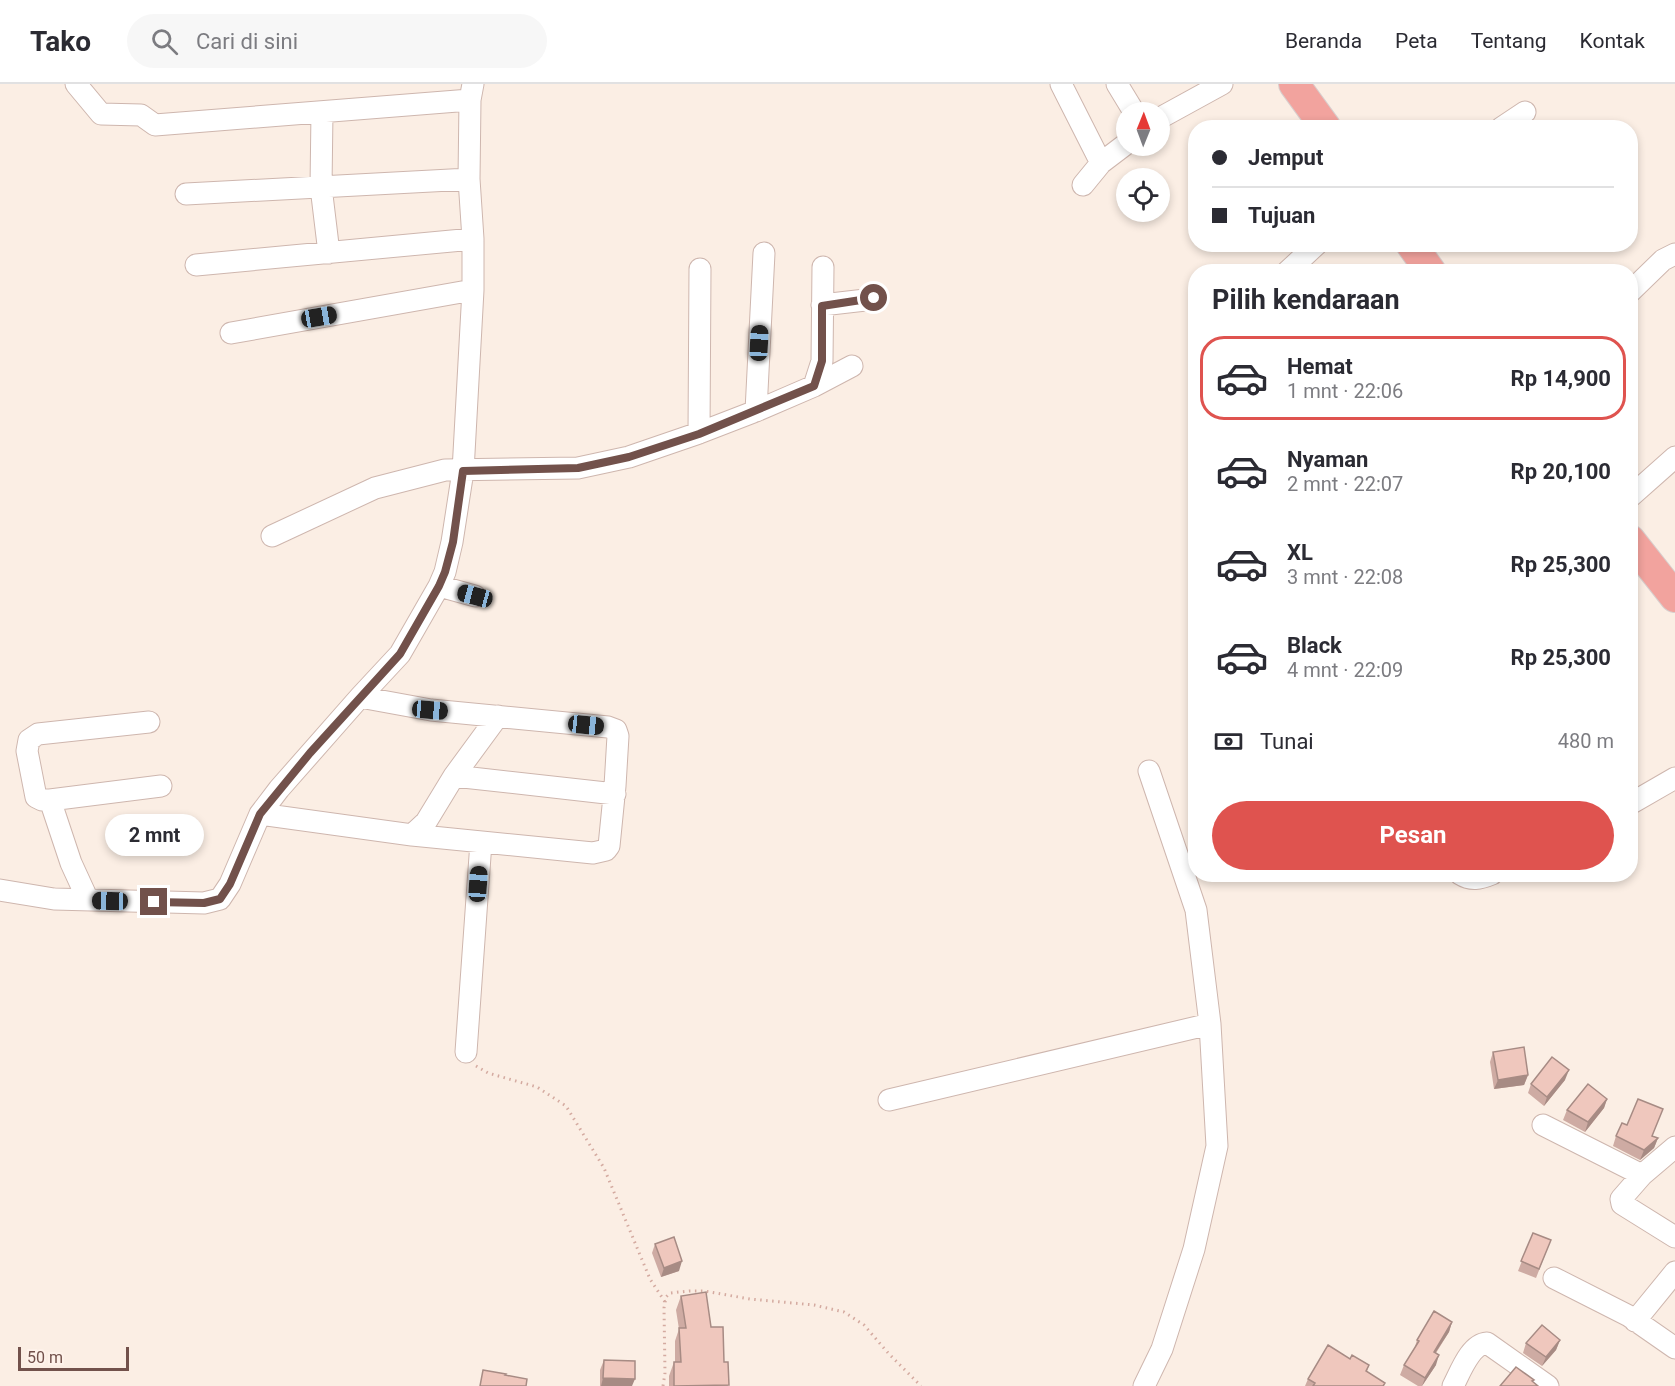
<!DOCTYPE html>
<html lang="id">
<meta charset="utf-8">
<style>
:root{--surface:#fff;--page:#f7f7f7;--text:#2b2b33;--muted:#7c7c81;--line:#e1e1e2;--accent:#df534f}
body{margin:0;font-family:Roboto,sans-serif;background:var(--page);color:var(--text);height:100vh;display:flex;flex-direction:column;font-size:22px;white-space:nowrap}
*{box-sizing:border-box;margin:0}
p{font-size:20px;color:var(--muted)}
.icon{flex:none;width:33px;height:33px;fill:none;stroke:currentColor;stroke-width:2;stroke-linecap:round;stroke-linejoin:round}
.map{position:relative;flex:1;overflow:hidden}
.side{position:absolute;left:1188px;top:180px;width:450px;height:618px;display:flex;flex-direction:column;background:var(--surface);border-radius:24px;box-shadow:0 3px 9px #0003}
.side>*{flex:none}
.banner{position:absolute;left:1188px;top:36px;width:450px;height:132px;border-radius:24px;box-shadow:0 3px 9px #0003;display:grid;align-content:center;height:132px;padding:0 24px;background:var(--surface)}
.needle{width:39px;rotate:1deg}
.controls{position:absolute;left:1116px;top:18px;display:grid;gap:12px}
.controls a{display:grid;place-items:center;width:54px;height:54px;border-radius:50%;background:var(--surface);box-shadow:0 3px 9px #0003;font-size:30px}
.scale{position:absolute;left:18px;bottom:15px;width:111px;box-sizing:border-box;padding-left:6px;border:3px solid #72514b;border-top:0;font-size:16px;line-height:21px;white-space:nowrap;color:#72514b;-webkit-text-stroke:4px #fef2ea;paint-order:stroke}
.end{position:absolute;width:27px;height:27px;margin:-14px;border:8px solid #72514b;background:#fff;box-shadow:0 0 0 3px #fff}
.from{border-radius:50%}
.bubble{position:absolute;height:42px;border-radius:21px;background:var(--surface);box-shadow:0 3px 9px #0003;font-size:20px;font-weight:700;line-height:42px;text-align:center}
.car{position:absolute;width:18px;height:36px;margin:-18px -9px;border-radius:8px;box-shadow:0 0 4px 2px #0007;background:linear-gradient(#222 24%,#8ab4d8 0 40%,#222 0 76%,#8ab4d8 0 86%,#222 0)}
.banner b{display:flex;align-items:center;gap:21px;height:57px;font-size:22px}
.banner b+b{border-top:2px solid var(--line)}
.banner i{width:15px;height:15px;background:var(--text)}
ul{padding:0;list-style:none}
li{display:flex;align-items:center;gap:18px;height:84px;margin:0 12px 9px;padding:0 12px;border:3px solid transparent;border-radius:24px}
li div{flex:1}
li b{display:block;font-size:22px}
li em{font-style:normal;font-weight:700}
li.current{border-color:var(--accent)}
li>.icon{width:54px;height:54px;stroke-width:1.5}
h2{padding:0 24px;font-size:27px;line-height:72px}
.pay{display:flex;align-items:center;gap:15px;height:66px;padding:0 24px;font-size:22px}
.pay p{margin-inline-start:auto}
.cta{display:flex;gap:12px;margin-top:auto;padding:12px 24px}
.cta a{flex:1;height:69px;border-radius:36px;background:var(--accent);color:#fff;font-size:24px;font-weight:700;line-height:69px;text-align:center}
header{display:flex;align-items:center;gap:36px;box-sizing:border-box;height:84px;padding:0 30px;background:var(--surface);border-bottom:2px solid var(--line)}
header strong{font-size:28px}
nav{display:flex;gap:33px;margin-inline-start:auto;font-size:21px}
.search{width:420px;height:54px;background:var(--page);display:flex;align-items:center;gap:15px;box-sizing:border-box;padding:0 21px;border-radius:33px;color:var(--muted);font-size:22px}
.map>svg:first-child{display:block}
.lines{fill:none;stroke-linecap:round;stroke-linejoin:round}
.minor-casing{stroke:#ceb6ae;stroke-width:23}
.highway-casing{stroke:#d8cecd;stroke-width:32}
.path{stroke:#d4aaa0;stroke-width:3;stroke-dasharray:1.5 4.5;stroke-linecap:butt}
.minor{stroke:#fff;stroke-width:21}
.highway{stroke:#f2a39e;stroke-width:30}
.wall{fill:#ceaba3}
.shaded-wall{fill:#a78b84}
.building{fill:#efc7bd;stroke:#a78b84;stroke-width:1.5}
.route{stroke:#72514b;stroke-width:8}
</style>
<header>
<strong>Tako</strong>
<div class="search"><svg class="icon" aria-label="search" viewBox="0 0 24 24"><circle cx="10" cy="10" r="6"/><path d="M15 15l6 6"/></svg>Cari di sini</div>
<nav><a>Beranda</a><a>Peta</a><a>Tentang</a><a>Kontak</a></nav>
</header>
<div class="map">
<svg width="1675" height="1302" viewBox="0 0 1675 1302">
<rect width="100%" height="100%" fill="#fbeee4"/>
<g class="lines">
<g class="minor-casing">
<path id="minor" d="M76,0L101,30L141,31L155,41L470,16
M1061,0L1101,79
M1117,0L1134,28
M322,28L321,103L329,169
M1160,34L1222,0
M1501,44L1525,28
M1083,101L1101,79L1126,60
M186,110L469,95
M196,181L473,155
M1287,188L1317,160
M1630,208L1663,176L1675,170
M822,221L874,215
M231,249L473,206
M814,302L822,277L823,183
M756,327L764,169
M699,349L700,185
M1630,413L1675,373
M272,452L375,404L445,386L578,384L629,373L699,349L756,327L814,302L852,282
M439,502L475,512
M360,613L400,570L439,502L445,488L452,458L463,387L473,206V155L469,95L470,16L473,0
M454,692L615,710
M50,716L161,702
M1630,720L1675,694
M260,730L412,751
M1460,790C1471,797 1480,795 1492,790
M0,806L54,815L204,819L220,815L230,800L260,730L279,705L360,613L431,626L608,643L616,646L618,652L615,702L609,762L606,766L593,769L412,751L426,738L454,692L498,632
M88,816L71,779L50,716H42L36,713L27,667L29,656L38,650L149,638
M466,968L481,758
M889,1016L1210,940
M1543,1041L1642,1091L1675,1063
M1642,1091L1621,1115L1622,1120L1675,1153
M1554,1194L1629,1232L1675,1264
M1635,1237L1675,1188
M1144,1302L1162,1265L1194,1165L1217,1062L1210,940L1196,826L1149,687
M1453,1302C1460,1289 1470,1260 1487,1259L1548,1302"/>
</g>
<g class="highway-casing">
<path id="highway" d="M1294,0L1326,44
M1411,160L1431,188
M1630,456L1675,513"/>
</g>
<path class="path" d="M476,982L488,989L537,1003L566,1022L604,1084L650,1195L665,1218
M663,1302L665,1289L664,1224L666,1213L670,1209L689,1207H704L750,1215L814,1221L844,1228L864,1241L889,1270L921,1302"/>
<use href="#minor" class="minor"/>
<use href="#highway" class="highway"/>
</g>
<path class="wall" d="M1493,968L1528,991L1524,1001L1494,1005L1490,978Z
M1565,996L1544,1022L1528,1009L1531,1000Z
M1607,1015L1604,1024L1585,1048L1563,1036L1567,1026Z
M1616,1052H1652L1658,1054L1654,1064L1640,1076L1613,1062Z
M1533,1149L1551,1156L1536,1194L1518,1187Z
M655,1160L679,1187L661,1193L652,1169Z
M681,1212L711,1243L728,1302H669V1292L674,1278H675V1257L679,1245L676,1226Z
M1452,1238L1449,1248L1436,1269V1281L1422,1302H1418L1400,1291L1404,1281L1414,1266L1417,1256Z
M1560,1256L1556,1266L1542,1282L1523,1269L1526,1259Z
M1350,1275L1369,1281L1367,1288L1385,1299L1384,1302H1305L1308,1295Z
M604,1276L632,1302H600V1286Z"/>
<path class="shaded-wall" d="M1569,986L1565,996L1544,1022L1547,1013Z
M1528,991L1524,1001L1494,1005L1498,996Z
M1607,1015L1604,1024L1585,1048L1588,1038Z
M1658,1054L1654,1064L1640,1076L1644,1066Z
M682,1177L679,1187L661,1193L664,1184Z
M1452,1238L1449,1248L1430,1277L1434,1268Z
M1560,1256L1556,1266L1542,1282L1546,1273Z
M1439,1271L1436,1281L1422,1302L1425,1294Z
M603,1294L635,1295L632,1302H601Z"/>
<path class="building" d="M1524,963L1528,991L1498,996L1493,968Z
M1552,973L1569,986L1547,1013L1531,1000Z
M1588,1000L1607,1015L1588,1038L1567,1026Z
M1638,1015L1663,1025L1652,1052L1658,1054L1644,1066L1616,1052L1622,1039L1627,1041Z
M1533,1149L1551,1156L1539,1185L1521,1177Z
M674,1153L682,1177L664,1184L655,1160Z
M706,1208L711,1243H723L724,1278H728L729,1301L674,1302V1278H681L679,1244H686L681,1212Z
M1434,1227L1452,1238L1434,1268L1439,1271L1425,1294L1404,1281L1419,1257L1417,1256Z
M1542,1241L1560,1256L1546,1273L1526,1259Z
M1328,1261L1350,1275L1352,1271L1369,1281L1366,1287L1385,1299L1383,1302H1313L1315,1299L1308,1295Z
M604,1276L635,1277V1295L603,1294Z
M1516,1283L1534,1296L1532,1297L1538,1302H1500Z
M483,1286L506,1290L505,1291L527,1295L526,1302H480Z"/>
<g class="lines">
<path class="route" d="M154,818L204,819L220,815L230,800L260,730L310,669L400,570L439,502L445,488L453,458L463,387L578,384L629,373L699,350L814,302L822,277V222L874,214"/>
</g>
</svg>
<div class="controls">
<a><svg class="needle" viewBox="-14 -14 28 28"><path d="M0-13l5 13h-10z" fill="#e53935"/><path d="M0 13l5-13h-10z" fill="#7c7c81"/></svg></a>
<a><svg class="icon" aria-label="locate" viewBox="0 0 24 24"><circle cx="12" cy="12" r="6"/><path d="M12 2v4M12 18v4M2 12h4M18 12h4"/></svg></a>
</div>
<div class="scale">50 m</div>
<i class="end from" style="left:874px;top:214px"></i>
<i class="end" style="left:154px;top:818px"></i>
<div class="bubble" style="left:105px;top:730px;width:99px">2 mnt</div>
<i class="car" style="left:319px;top:233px;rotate:80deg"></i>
<i class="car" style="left:759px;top:259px;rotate:3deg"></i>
<i class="car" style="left:475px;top:512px;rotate:285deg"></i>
<i class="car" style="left:430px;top:626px;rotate:95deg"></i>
<i class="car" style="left:586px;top:641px;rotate:96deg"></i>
<i class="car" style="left:478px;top:800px;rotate:4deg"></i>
<i class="car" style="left:110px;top:817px;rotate:271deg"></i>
<div class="banner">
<b><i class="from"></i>Jemput</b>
<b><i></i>Tujuan</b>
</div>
<section class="side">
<h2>Pilih kendaraan</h2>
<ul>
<li class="current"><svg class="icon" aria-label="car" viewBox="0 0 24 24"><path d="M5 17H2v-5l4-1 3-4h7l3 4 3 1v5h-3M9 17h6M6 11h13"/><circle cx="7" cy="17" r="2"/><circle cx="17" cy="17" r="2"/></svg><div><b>Hemat</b><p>1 mnt · 22:06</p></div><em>Rp 14,900</em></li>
<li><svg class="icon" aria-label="car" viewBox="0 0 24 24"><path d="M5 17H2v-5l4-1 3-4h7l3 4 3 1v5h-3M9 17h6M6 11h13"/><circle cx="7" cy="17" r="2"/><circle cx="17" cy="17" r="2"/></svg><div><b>Nyaman</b><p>2 mnt · 22:07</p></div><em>Rp 20,100</em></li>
<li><svg class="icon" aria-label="car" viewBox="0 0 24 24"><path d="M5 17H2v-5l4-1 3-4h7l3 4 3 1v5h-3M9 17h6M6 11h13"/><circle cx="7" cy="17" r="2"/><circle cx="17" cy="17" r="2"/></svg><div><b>XL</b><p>3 mnt · 22:08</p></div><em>Rp 25,300</em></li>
<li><svg class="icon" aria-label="car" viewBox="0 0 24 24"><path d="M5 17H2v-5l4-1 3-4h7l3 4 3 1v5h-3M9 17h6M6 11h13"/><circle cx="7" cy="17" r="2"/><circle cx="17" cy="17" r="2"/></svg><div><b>Black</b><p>4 mnt · 22:09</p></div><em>Rp 25,300</em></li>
</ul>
<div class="pay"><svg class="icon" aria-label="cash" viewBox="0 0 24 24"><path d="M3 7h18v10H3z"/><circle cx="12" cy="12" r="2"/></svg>Tunai<p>480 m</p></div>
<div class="cta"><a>Pesan</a></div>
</section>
</div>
